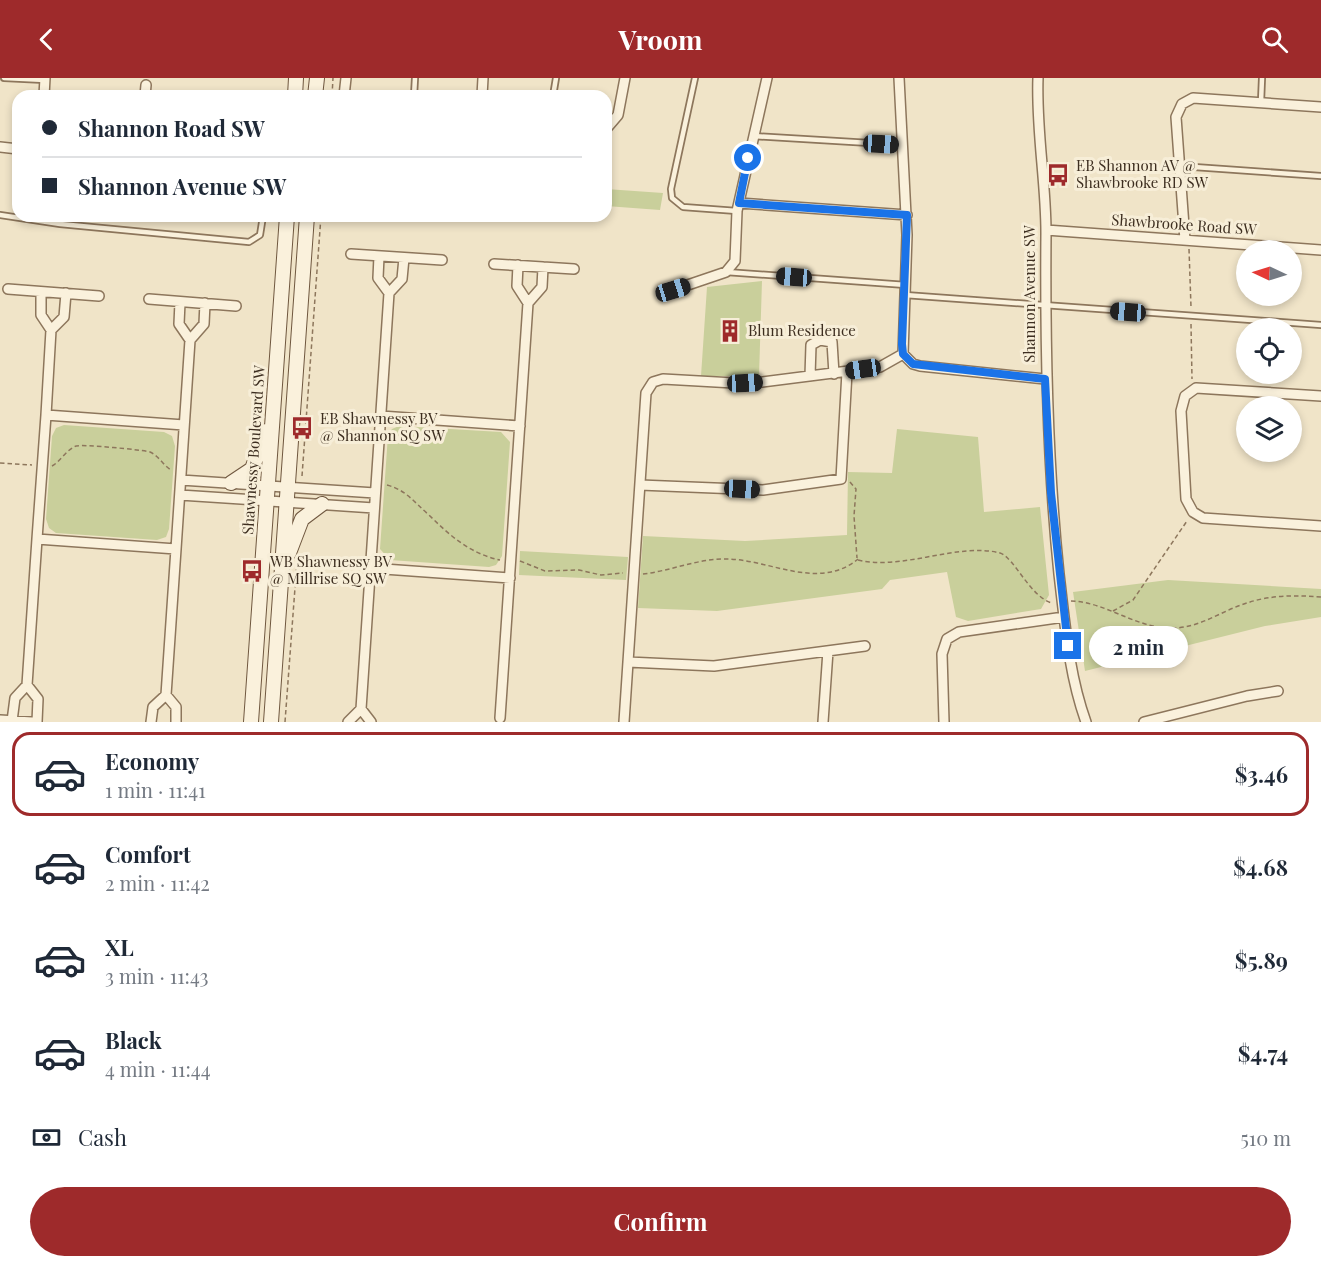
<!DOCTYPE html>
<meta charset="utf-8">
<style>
:root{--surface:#fff;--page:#f2f2f3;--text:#1f2937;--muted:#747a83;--line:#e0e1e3;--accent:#9e2a2b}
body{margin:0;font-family:"Playfair Display",serif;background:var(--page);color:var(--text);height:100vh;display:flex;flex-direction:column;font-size:22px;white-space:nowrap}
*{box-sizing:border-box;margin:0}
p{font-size:20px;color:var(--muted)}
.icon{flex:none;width:33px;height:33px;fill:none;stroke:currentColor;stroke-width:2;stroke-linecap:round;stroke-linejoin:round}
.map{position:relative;height:644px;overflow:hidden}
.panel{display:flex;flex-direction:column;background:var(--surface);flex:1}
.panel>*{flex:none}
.guide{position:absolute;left:12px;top:12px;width:600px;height:132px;border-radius:18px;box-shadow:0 3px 9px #0003;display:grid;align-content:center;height:132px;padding:0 30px;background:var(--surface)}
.needle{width:39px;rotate:274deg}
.tools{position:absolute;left:1236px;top:162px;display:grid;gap:12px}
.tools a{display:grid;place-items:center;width:66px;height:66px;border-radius:50%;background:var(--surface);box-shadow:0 3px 9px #0003;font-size:30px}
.end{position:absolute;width:27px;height:27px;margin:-14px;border:8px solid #1a73e8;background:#fff;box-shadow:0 0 0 3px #fff}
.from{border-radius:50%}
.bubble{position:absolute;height:42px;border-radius:21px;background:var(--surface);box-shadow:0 3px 9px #0003;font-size:20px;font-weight:700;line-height:42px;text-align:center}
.car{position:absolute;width:18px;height:36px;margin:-18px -9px;border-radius:8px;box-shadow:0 0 4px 2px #0007;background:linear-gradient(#222 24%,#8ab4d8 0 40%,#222 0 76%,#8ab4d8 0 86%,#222 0)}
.guide b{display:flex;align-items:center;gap:21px;height:57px;font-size:22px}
.guide b+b{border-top:2px solid var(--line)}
.guide i{width:15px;height:15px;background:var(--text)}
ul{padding:10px 0 0;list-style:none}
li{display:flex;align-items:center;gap:18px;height:84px;margin:0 12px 9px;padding:0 18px;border:3px solid transparent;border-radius:18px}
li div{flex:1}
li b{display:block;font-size:22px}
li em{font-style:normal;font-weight:700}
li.active{border-color:var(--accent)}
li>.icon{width:54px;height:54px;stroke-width:1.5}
.pay{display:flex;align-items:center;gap:15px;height:66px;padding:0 30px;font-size:22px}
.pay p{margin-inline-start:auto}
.action{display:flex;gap:12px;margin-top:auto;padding:12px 30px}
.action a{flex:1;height:69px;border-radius:36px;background:var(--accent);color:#fff;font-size:24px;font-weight:700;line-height:69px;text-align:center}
header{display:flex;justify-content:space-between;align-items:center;height:78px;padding:0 30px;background:var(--accent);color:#fff;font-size:27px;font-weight:700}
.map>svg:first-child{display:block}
.green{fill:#c9cf9b}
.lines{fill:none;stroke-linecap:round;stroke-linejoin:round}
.lane-casing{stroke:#8d765c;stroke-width:8}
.street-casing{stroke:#8d765c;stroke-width:12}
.secondary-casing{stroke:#6f573f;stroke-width:16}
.path{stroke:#8d765c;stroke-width:1.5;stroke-dasharray:4.5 3;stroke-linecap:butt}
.lane{stroke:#faf1dc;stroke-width:4.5}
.street{stroke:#faf1dc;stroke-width:9}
.secondary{stroke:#faf1dc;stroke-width:14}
.route{stroke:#1a73e8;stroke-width:8}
.labels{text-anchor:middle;stroke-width:6;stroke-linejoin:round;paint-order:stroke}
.poi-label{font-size:15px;fill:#3d2e20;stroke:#f7eed8;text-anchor:start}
.street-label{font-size:15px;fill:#3d2e20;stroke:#f7eed8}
</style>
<header><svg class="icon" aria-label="back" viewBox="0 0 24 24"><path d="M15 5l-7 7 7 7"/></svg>Vroom<svg class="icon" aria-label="search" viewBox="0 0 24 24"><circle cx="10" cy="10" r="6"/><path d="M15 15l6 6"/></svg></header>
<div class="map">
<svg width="1321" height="644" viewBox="0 0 1321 644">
<rect width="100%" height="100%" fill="#f0e4c8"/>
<path class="green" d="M606,111L663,115L660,132L606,128Z
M762,203L759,298H701L707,209Z
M64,347L164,354L172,358L175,368L169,451L166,459L157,462L56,455L49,450L46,441L52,358L56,350Z
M399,348L501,354L510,364L502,478L496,487L489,489L390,482L380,471L388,357L392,351Z
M897,351L978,359L984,434L1040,429L1049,517L1041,531L968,543L956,539L947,494L890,502L882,511L717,533L638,530L643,458L745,463L847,457L848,394L892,395Z
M520,473L628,479L626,502L519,497Z
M1168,502L1321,511V539L1265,548L1085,593L1073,514Z"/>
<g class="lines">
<g class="lane-casing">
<path id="lane" d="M4,0L45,2
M695,0L671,111L672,120L683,129L737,133
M414,18L415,0
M553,18L556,0
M1261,24L1262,0
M753,58L903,67
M1180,88L1321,98
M0,137L60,146L249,164L260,157L263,138
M726,194L906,207
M905,217L1321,247"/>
</g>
<g class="street-casing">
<path id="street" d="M899,0L907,157L903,276L913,286L920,288L1045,301
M1038,0C1036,52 1046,103 1046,155C1045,270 1047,382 1059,496C1065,546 1069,597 1086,644
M44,18L45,0
M145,18L146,7
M344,18L346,0
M482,18L483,0
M606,51L618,37L625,0
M0,69L18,71
M739,125L907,137
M1046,152L1321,172
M1185,162L1176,39L1182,26L1193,20L1321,29
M351,176L442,182
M379,178L378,200L389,215L402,201L404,180
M494,186L574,191
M518,187L517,208L528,225L542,209L543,189
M8,211L99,218
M673,212L726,194L735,183L737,133L767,0
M41,214V237L51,252L64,239L66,215
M149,221L236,228
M180,224L179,246L190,262L204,246L205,225
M810,298L811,267L820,262L832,264L834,296
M1321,318L1196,310L1185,318L1181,333L1186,421L1193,434L1203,440L1321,448
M46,337L51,252
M381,338L520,348
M184,347L46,337L37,461L176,471L190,262
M181,402L375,415
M640,407L763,412L841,401L847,294
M180,417L374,430
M370,490L510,500
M628,584L714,588L865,568
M27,607L37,461
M166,617L176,471
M361,631L389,215
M500,640L528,225
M0,642L32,644
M12,643L15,620L27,607L38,621L37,644
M151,644L153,629L166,617L176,629V644
M348,644L361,631L371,644
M624,644L646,315L653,304L663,301L734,305L762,304L880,289L903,276
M823,644L828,573
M944,644L942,576L947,561L959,554L1064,539
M1144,644L1247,618L1278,613"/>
</g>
<g class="secondary-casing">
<path id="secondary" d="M295,18L296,0
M315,18L317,0
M231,405L252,391L266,353
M289,475L302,441L322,426
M251,644L287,138
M271,644L307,138"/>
</g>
<path class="path" d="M332,18L333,0
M1189,171L1191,229
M1191,246L1192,301
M0,385L32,387
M52,388C61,383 66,372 76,368C80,366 145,372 150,374C159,378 163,387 171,392
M302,398L321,138
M850,404L856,411L854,438L857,480
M387,407C406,412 414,424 429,437C450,458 471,476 500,482
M858,482C902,493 958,464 1000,475C1014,479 1030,519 1052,525
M520,483L545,493L579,492L601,497L623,495
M643,496C670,493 697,481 724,481C768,480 818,514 858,481
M1071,523C1107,524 1136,551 1173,550C1200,550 1223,532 1247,525C1270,517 1297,517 1321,519
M1113,533L1133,522L1187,443
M285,644L297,483"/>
<use href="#lane" class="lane"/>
<use href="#street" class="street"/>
<use href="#secondary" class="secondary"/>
</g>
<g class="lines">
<path class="route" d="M748,80L739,125L907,137L902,266L903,276L913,286L1045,301L1051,415L1068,568"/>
</g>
<defs>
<g id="bus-bare" transform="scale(1.8)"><path d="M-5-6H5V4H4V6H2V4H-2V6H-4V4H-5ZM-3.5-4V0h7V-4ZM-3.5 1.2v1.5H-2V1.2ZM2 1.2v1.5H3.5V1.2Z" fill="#9e2a2b" stroke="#f7eed8" stroke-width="2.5" paint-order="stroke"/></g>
<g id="building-bare" transform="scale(1.8)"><path d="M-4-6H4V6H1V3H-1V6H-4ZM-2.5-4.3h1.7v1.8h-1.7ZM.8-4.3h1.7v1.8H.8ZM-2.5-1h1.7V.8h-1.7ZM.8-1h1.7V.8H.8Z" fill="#9e2a2b" stroke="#f7eed8" stroke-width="2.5" paint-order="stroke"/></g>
</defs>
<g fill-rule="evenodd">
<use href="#bus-bare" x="1058" y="97"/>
<use href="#building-bare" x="730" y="253"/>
<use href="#bus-bare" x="302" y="350"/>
<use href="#bus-bare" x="252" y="493"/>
</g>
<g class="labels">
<g class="poi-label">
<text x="1076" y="93">EB Shannon AV @<tspan x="1076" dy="17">Shawbrooke RD SW</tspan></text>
<text x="748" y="258">Blum Residence</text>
<text x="320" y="346">EB Shawnessy BV<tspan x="320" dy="17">@ Shannon SQ SW</tspan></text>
<text x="270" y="489">WB Shawnessy BV<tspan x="270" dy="17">@ Millrise SQ SW</tspan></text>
</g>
<g class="street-label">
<text transform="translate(1184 147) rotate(4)" y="5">Shawbrooke Road SW</text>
<text transform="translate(1030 216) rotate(-90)" y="5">Shannon Avenue SW</text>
<text transform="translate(254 372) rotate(-86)" y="5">Shawnessy Boulevard SW</text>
</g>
</g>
</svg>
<div class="tools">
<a><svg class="needle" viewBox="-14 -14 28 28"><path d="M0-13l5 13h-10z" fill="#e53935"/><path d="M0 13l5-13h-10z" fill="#747a83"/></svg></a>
<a><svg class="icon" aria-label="locate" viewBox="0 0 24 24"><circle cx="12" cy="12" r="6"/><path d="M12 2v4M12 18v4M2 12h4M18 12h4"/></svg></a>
<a><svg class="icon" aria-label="layers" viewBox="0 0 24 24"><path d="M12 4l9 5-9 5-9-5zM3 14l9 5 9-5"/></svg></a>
</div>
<i class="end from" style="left:748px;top:80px"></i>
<i class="end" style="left:1068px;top:568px"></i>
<div class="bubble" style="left:1089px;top:548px;width:99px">2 min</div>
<i class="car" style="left:881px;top:66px;rotate:93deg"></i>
<i class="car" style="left:794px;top:199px;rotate:274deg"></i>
<i class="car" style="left:673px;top:212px;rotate:73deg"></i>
<i class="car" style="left:1128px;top:234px;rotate:274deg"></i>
<i class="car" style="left:863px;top:291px;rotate:262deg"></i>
<i class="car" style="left:745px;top:305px;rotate:87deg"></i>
<i class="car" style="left:742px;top:411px;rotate:93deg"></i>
<div class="guide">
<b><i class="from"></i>Shannon Road SW</b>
<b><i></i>Shannon Avenue SW</b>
</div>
</div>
<section class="panel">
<ul>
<li class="active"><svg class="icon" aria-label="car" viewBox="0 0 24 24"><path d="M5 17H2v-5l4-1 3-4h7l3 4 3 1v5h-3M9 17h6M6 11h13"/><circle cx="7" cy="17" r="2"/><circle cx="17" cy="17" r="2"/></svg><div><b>Economy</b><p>1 min · 11:41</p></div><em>$3.46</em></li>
<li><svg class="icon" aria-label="car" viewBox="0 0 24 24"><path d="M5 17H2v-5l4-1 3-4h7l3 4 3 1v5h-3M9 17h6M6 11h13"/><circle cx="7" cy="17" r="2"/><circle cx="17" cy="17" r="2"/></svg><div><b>Comfort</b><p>2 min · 11:42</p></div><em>$4.68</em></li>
<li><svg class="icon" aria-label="car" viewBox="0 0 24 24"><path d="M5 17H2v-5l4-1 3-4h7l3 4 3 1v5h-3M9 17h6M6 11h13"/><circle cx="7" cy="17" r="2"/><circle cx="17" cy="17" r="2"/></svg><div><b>XL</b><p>3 min · 11:43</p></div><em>$5.89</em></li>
<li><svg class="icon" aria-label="car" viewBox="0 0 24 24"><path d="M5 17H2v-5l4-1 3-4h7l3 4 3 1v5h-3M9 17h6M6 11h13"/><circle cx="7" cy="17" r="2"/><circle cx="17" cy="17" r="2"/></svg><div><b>Black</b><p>4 min · 11:44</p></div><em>$4.74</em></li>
</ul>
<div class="pay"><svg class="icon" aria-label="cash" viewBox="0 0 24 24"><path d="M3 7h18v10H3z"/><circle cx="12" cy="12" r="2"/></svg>Cash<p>510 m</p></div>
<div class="action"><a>Confirm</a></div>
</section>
